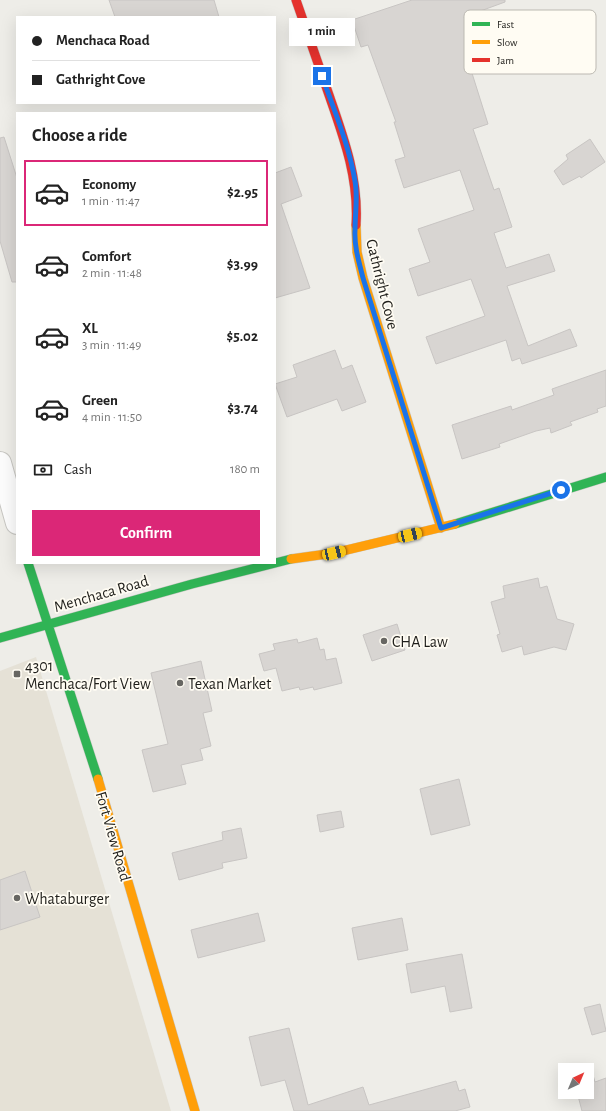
<!DOCTYPE html>
<meta charset="utf-8">
<style>
:root{--surface:#fff;--page:#f2f2f2;--text:#222;--muted:#767676;--line:#e0e0e0;--accent:#db2777}
body{margin:0;font-family:"Alegreya Sans",sans-serif;background:var(--page);color:var(--text);height:100vh;display:flex;flex-direction:column;font-size:15px;white-space:nowrap}
*{box-sizing:border-box;margin:0}
p{font-size:13px;color:var(--muted)}
.icon{flex:none;width:22px;height:22px;fill:none;stroke:currentColor;stroke-width:2;stroke-linecap:round;stroke-linejoin:round}
.map{position:relative;flex:1;overflow:hidden}
.drawer{position:absolute;left:16px;top:112px;width:260px;height:452px;display:flex;flex-direction:column;background:var(--surface);border-radius:0px;box-shadow:0 4px 16px #0002}
.drawer>*{flex:none}
.top-card{position:absolute;left:16px;top:16px;width:260px;height:88px;border-radius:0px;box-shadow:0 4px 16px #0002;display:grid;align-content:center;height:88px;padding:0 16px;background:var(--surface)}
.needle{width:26px;rotate:44deg}
.buttons{position:absolute;left:558px;top:1063px;display:grid;gap:8px}
.buttons a{display:grid;place-items:center;width:36px;height:36px;border-radius:0px;background:var(--surface);box-shadow:0 4px 16px #0002;font-size:20px}
.end{position:absolute;width:18px;height:18px;margin:-9px;border:5px solid #1a73e8;background:#fff;box-shadow:0 0 0 2px #fff}
.from{border-radius:50%}
.bubble{position:absolute;height:28px;border-radius:0px;background:var(--surface);box-shadow:0 4px 16px #0002;font-size:13px;font-weight:700;line-height:28px;text-align:center}
.car{position:absolute;width:12px;height:24px;margin:-12px -6px;border-radius:5px;box-shadow:0 0 3px 1px #0007;background:linear-gradient(#f5c518 24%,#345 0 40%,#f5c518 0 76%,#345 0 86%,#f5c518 0)}
.top-card b{display:flex;align-items:center;gap:14px;height:38px;font-size:15px}
.top-card b+b{border-top:1px solid var(--line)}
.top-card i{width:10px;height:10px;background:var(--text)}
ul{padding:0;list-style:none}
li{display:flex;align-items:center;gap:12px;height:66px;margin:0 8px 6px;padding:0 8px;border:2px solid transparent;border-radius:0px}
li div{flex:1}
li b{display:block;font-size:15px}
li em{font-style:normal;font-weight:700}
li.active{border-color:var(--accent)}
li>.icon{width:36px;height:36px;stroke-width:1.5}
h2{padding:0 16px;font-size:18px;line-height:48px}
.pay{display:flex;align-items:center;gap:10px;height:44px;padding:0 16px;font-size:15px}
.pay p{margin-inline-start:auto}
.button{display:flex;gap:8px;margin-top:auto;padding:8px 16px}
.button a{flex:1;height:46px;border-radius:0px;background:var(--accent);color:#fff;font-size:16px;font-weight:700;line-height:46px;text-align:center}
.map>svg:first-child{display:block}
.built{fill:#e5e1d6}
.building{fill:#d8d5d2;stroke:#c8c5c3}
.lines{fill:none;stroke-linecap:round;stroke-linejoin:round}
.street-casing{stroke:#c7c6c2;stroke-width:24}
.fast-casing{stroke:#c7c6c2;stroke-width:10}
.slow-casing{stroke:#c7c6c2;stroke-width:10}
.jam-casing{stroke:#c7c6c2;stroke-width:10}
.street{stroke:#fcfcfc;stroke-width:22}
.fast{stroke:#30b455;stroke-width:9}
.slow{stroke:#ff9f0a;stroke-width:9}
.jam{stroke:#e5322d;stroke-width:9}
.route{stroke:#1a73e8;stroke-width:5}
.poi-dot{fill:#676662;stroke:#fffcf3;stroke-width:1.5}
.labels{text-anchor:middle;stroke-width:3.5;stroke-linejoin:round;paint-order:stroke}
.street-label{font-size:16px;fill:#1f1e1a;stroke:#fffcf3}
.poi-label{font-size:16px;fill:#1f1e1a;stroke:#fffcf3;text-anchor:start}
.key{fill:#fffcf3;stroke:#bcb9b2;stroke-width:1}
.key-label{font-size:11px;fill:#1f1e1a}
</style>
<div class="map">
<svg width="606" height="1111" viewBox="0 0 606 1111">
<rect width="100%" height="100%" fill="#eeede8"/>
<path class="built" d="M36,657L171,1111H0V671Z"/>
<path class="building" d="M109,0H214L219,17H115Z
M412,0H505V2L464,17L475,47L465,51L488,124L473,129L494,190L499,188L512,227L494,233L506,268L549,254L555,271L507,286L528,346L570,329L577,346L522,364L520,358L512,361L506,340L436,364L426,337L485,316L471,279L418,296L409,269L430,262L418,229L474,210L460,170L404,188L395,160L405,157L394,122H396L368,45L361,47L352,20Z
M4,137L17,178V282H12L0,241V138Z
M590,139L605,162L581,178L580,176L563,185L554,171L568,159L566,155Z
M291,167L302,196L281,204L310,288L275,298V173Z
M335,350L342,369L352,365L366,402L342,411L337,399L287,417L275,384L297,377L293,365Z
M606,370V406L597,409L598,412L570,422L572,425L551,433L550,428L536,431L499,444L500,447L462,459L452,425L511,406L512,410L554,395L552,389Z
M538,578L540,588L547,586L557,619L574,624L566,650L554,647L524,655L522,646L502,652L497,635L500,634L491,602L505,598L503,586Z
M397,624L405,650L372,661L363,635Z
M317,638L320,650L324,649L326,660L336,658L342,683L314,690L313,687L300,690L299,687L282,691L276,668L264,671L259,654L275,650L273,644L297,639L298,643Z
M201,661L212,711L203,713L211,746L200,749L203,760L181,765L186,784L153,792L142,750L168,744L151,673Z
M459,779L470,825L431,835L420,789Z
M341,811L344,827L320,832L317,815Z
M241,828L247,858L222,863L223,868L179,880L172,853L223,840L222,832Z
M25,871L40,917L0,930V880Z
M258,913L265,941L198,958L191,930Z
M402,918L408,950L358,960L352,928Z
M462,954L472,1008L450,1012L445,986L411,993L406,964Z
M600,1004L606,1031L592,1035L584,1008Z
M289,1028L308,1105L363,1087L369,1105L456,1081L459,1091L465,1089L470,1107L455,1111H294L285,1080L261,1086L249,1037Z
M591,1068L595,1082L606,1078V1111H582L577,1092H587V1070H584Z"/>
<g class="lines">
<g class="street-casing">
<path id="street" d="M0,463L17,523"/>
</g>
<g class="fast-casing">
<path id="fast" d="M455,524L606,477
M28,563L98,779
M0,638L192,584L291,559"/>
</g>
<g class="slow-casing">
<path id="slow" d="M356,225L357,252L363,278L441,528
M291,559L334,553L455,524
M98,779L195,1111"/>
</g>
<g class="jam-casing">
<path id="jam" d="M296,0C307,32 318,63 329,95C344,138 359,179 356,225"/>
</g>
<use href="#street" class="street"/>
<use href="#fast" class="fast"/>
<use href="#slow" class="slow"/>
<use href="#jam" class="jam"/>
</g>
<g class="lines">
<path class="route" d="M322,76C334,110 349,145 355,181C358,197 355,213 355,230C354,246 359,262 363,278L441,528L561,490"/>
</g>
<g class="poi-dot">
<circle cx="384" cy="641" r="4"/>
<rect x="13" y="670" width="8" height="8" rx="2"/>
<circle cx="180" cy="683" r="4"/>
<circle cx="17" cy="898" r="4"/>
</g>
<g class="labels">
<g class="street-label">
<text transform="translate(383 284) rotate(76)" y="6">Gathright Cove</text>
<text transform="translate(101 593) rotate(-16)" y="6">Menchaca Road</text>
<text transform="translate(114 836) rotate(74)" y="6">Fort View Road</text>
</g>
<g class="poi-label">
<text x="392" y="647">CHA Law</text>
<text x="25" y="671">4301<tspan x="25" dy="18">Menchaca/Fort View</tspan></text>
<text x="188" y="689">Texan Market</text>
<text x="25" y="904">Whataburger</text>
</g>
</g>
<rect x="464" y="10" width="132" height="64" rx="6" class="key"/>
<rect x="472" y="22" width="18" height="4" fill="#30b455"/>
<rect x="472" y="40" width="18" height="4" fill="#ff9f0a"/>
<rect x="472" y="58" width="18" height="4" fill="#e5322d"/>
<g class="key-label">
<text x="497" y="28">Fast</text>
<text x="497" y="46">Slow</text>
<text x="497" y="64">Jam</text>
</g>
</svg>
<div class="buttons">
<a><svg class="needle" viewBox="-14 -14 28 28"><path d="M0-13l5 13h-10z" fill="#e53935"/><path d="M0 13l5-13h-10z" fill="#767676"/></svg></a>
</div>
<i class="end from" style="left:561px;top:490px"></i>
<i class="end" style="left:322px;top:76px"></i>
<div class="bubble" style="left:289px;top:18px;width:66px">1 min</div>
<i class="car" style="left:410px;top:535px;rotate:77deg"></i>
<i class="car" style="left:334px;top:553px;rotate:77deg"></i>
<div class="top-card">
<b><i class="from"></i>Menchaca Road</b>
<b><i></i>Gathright Cove</b>
</div>
<section class="drawer">
<h2>Choose a ride</h2>
<ul>
<li class="active"><svg class="icon" aria-label="car" viewBox="0 0 24 24"><path d="M5 17H2v-5l4-1 3-4h7l3 4 3 1v5h-3M9 17h6M6 11h13"/><circle cx="7" cy="17" r="2"/><circle cx="17" cy="17" r="2"/></svg><div><b>Economy</b><p>1 min · 11:47</p></div><em>$2.95</em></li>
<li><svg class="icon" aria-label="car" viewBox="0 0 24 24"><path d="M5 17H2v-5l4-1 3-4h7l3 4 3 1v5h-3M9 17h6M6 11h13"/><circle cx="7" cy="17" r="2"/><circle cx="17" cy="17" r="2"/></svg><div><b>Comfort</b><p>2 min · 11:48</p></div><em>$3.99</em></li>
<li><svg class="icon" aria-label="car" viewBox="0 0 24 24"><path d="M5 17H2v-5l4-1 3-4h7l3 4 3 1v5h-3M9 17h6M6 11h13"/><circle cx="7" cy="17" r="2"/><circle cx="17" cy="17" r="2"/></svg><div><b>XL</b><p>3 min · 11:49</p></div><em>$5.02</em></li>
<li><svg class="icon" aria-label="car" viewBox="0 0 24 24"><path d="M5 17H2v-5l4-1 3-4h7l3 4 3 1v5h-3M9 17h6M6 11h13"/><circle cx="7" cy="17" r="2"/><circle cx="17" cy="17" r="2"/></svg><div><b>Green</b><p>4 min · 11:50</p></div><em>$3.74</em></li>
</ul>
<div class="pay"><svg class="icon" aria-label="cash" viewBox="0 0 24 24"><path d="M3 7h18v10H3z"/><circle cx="12" cy="12" r="2"/></svg>Cash<p>180 m</p></div>
<div class="button"><a>Confirm</a></div>
</section>
</div>
